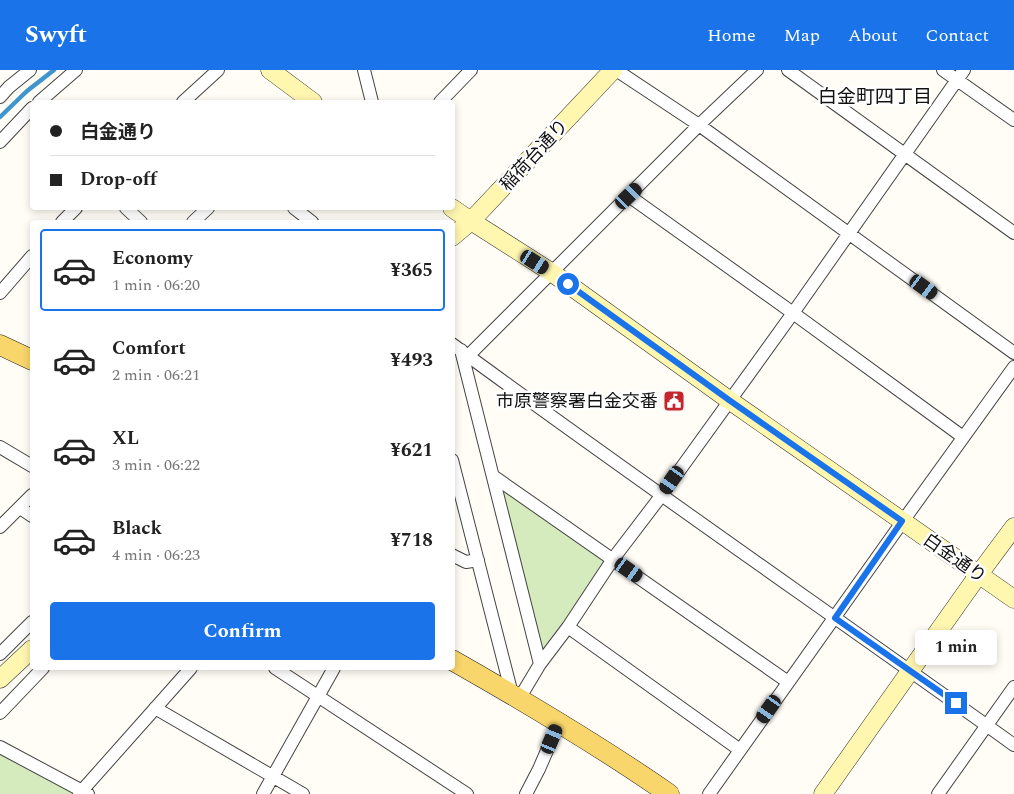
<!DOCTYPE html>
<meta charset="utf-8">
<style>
:root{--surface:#fff;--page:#f6f6f6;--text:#222;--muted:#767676;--line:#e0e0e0;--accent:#1a73e8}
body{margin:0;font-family:Spectral,"Noto Sans JP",serif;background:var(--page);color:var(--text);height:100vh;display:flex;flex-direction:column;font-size:19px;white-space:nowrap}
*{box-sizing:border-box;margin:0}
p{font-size:16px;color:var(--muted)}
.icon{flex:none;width:28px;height:28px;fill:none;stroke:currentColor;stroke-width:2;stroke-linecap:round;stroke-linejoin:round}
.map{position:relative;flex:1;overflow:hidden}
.panel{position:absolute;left:30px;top:150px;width:425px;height:450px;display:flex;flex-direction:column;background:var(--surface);border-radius:5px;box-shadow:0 2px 8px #0003}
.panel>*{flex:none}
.top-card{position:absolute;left:30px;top:30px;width:425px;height:110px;border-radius:5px;box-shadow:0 2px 8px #0003;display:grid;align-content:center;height:110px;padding:0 20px;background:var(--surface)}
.end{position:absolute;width:22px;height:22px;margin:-11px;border:6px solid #1a73e8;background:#fff;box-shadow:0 0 0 2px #fff}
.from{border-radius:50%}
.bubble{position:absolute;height:35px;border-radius:5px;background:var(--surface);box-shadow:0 2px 8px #0003;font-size:16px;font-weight:700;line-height:35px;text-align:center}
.car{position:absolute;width:15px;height:30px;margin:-15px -8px;border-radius:6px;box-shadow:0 0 4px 1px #0007;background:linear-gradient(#222 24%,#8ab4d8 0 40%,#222 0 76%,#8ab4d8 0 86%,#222 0)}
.top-card b{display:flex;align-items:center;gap:18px;height:48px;font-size:19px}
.top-card b+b{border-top:1px solid var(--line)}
.top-card i{width:12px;height:12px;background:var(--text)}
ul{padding:9px 0 0;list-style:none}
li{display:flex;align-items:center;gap:15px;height:82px;margin:0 10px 8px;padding:0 10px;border:2px solid transparent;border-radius:5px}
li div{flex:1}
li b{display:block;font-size:19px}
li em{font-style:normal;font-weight:700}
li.on{border-color:var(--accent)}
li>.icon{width:45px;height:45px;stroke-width:1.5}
.action{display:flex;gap:10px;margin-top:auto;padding:10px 20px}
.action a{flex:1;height:58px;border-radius:5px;background:var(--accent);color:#fff;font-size:20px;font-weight:700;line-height:58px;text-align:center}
header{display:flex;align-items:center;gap:30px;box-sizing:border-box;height:70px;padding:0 25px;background:var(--accent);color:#fff}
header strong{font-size:24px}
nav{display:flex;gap:28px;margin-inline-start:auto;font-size:18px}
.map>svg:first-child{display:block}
.green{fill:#d5ebbd}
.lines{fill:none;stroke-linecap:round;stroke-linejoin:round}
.stream{stroke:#3f96cf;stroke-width:4.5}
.street-casing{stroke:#444;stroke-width:14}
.secondary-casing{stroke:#333;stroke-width:19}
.primary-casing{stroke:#222;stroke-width:21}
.street{stroke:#fff;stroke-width:12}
.secondary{stroke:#fff6b0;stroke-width:18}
.primary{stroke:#f9d66b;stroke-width:20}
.route{stroke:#1a73e8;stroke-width:6}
.labels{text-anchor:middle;stroke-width:5;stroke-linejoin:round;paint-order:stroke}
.street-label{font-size:18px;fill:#111;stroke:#fff}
.poi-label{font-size:18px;fill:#111;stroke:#fff;text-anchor:end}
.neighbourhood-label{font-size:19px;fill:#111;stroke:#fff}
</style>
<header>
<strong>Swyft</strong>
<nav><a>Home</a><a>Map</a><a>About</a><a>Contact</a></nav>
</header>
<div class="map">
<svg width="1014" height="724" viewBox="0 0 1014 724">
<rect width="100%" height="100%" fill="#fffdf5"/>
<path class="green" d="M493,406L613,489L540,594Z
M0,677L79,724H0Z"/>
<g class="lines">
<path class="stream" d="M0,47L27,21L54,0"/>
<g class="street-casing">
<path id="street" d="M364,0L372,32
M616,0L699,55L1014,283
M788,0L1014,163
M943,0L1014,50
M0,27L9,17L30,0
M39,32L76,0
M183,32L218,0
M440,32L471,0
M0,72L32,38
M629,126L793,243L963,367
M126,138L141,152
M294,138L312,152
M62,152L76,138
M193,152L208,138
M0,223L32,186
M452,274C638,411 827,541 1014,675
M461,280L540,594
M468,286L699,55L757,0
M0,377L32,396
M452,390L512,624
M493,406L788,612
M20,438L32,446
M0,457L32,425
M452,485L466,492L478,490
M568,557L740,680
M0,584L32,552
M275,598L467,724
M519,629L540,594L568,557L613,489L661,426L793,243L964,0
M155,638L303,724
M0,643L43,598
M0,677L88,724
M79,724L191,598
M263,724L334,598
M526,724L539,699L559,653
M709,724L903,451L1014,297
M938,724L1014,617"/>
</g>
<g class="secondary-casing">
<path id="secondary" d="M270,0L313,32
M452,138L471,151L551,202L729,330L1014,529
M452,167L471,151L613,0
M0,609L32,579
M823,724L979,504L1014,457"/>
</g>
<g class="primary-casing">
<path id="primary" d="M0,275L32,290
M452,590C526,632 600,676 669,724"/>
</g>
<use href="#street" class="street"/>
<use href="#secondary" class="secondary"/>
<use href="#primary" class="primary"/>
</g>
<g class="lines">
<path class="route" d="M568,214L729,330L902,451L835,548L956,633"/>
</g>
<defs>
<g id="civic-square" transform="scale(1.125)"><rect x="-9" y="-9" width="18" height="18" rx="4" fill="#c4262e" stroke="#fff"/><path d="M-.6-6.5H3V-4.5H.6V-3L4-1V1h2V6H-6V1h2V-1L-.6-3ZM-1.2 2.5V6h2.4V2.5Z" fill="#fff"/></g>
</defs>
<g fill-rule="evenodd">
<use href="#civic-square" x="674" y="331"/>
</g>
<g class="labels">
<g class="street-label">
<text transform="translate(534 85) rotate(-47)" y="6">稲荷台通り</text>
<text transform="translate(955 488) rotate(35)" y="6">白金通り</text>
</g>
<g class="poi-label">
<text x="658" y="337">市原警察署白金交番</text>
</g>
<g class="neighbourhood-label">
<text x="875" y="33">白金町四丁目</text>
</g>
</g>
</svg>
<i class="end from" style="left:568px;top:214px"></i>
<i class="end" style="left:956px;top:633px"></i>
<div class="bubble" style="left:915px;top:560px;width:82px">1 min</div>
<i class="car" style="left:629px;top:126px;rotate:46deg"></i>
<i class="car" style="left:535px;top:192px;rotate:122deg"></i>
<i class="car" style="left:924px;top:217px;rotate:126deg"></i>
<i class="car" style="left:672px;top:410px;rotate:215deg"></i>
<i class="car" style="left:629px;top:500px;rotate:125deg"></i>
<i class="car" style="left:769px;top:639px;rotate:215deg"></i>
<i class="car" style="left:552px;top:669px;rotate:23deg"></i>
<div class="top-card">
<b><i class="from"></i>白金通り</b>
<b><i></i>Drop-off</b>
</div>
<section class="panel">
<ul>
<li class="on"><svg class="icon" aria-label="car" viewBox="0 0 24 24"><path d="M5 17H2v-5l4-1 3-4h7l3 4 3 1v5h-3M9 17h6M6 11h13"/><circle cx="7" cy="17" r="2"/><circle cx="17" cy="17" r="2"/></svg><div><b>Economy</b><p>1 min · 06:20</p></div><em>¥365</em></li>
<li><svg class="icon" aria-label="car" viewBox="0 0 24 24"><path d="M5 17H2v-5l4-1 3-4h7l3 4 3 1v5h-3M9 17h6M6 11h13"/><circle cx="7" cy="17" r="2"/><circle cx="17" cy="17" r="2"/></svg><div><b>Comfort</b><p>2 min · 06:21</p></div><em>¥493</em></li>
<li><svg class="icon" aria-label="car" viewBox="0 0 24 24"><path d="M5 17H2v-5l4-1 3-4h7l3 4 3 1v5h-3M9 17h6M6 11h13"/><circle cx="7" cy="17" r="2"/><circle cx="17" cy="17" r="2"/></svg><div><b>XL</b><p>3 min · 06:22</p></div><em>¥621</em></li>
<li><svg class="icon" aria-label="car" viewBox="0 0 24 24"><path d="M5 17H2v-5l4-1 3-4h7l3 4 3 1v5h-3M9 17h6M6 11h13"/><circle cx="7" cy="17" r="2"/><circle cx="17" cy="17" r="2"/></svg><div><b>Black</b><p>4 min · 06:23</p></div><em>¥718</em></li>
</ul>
<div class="action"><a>Confirm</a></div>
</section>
</div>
